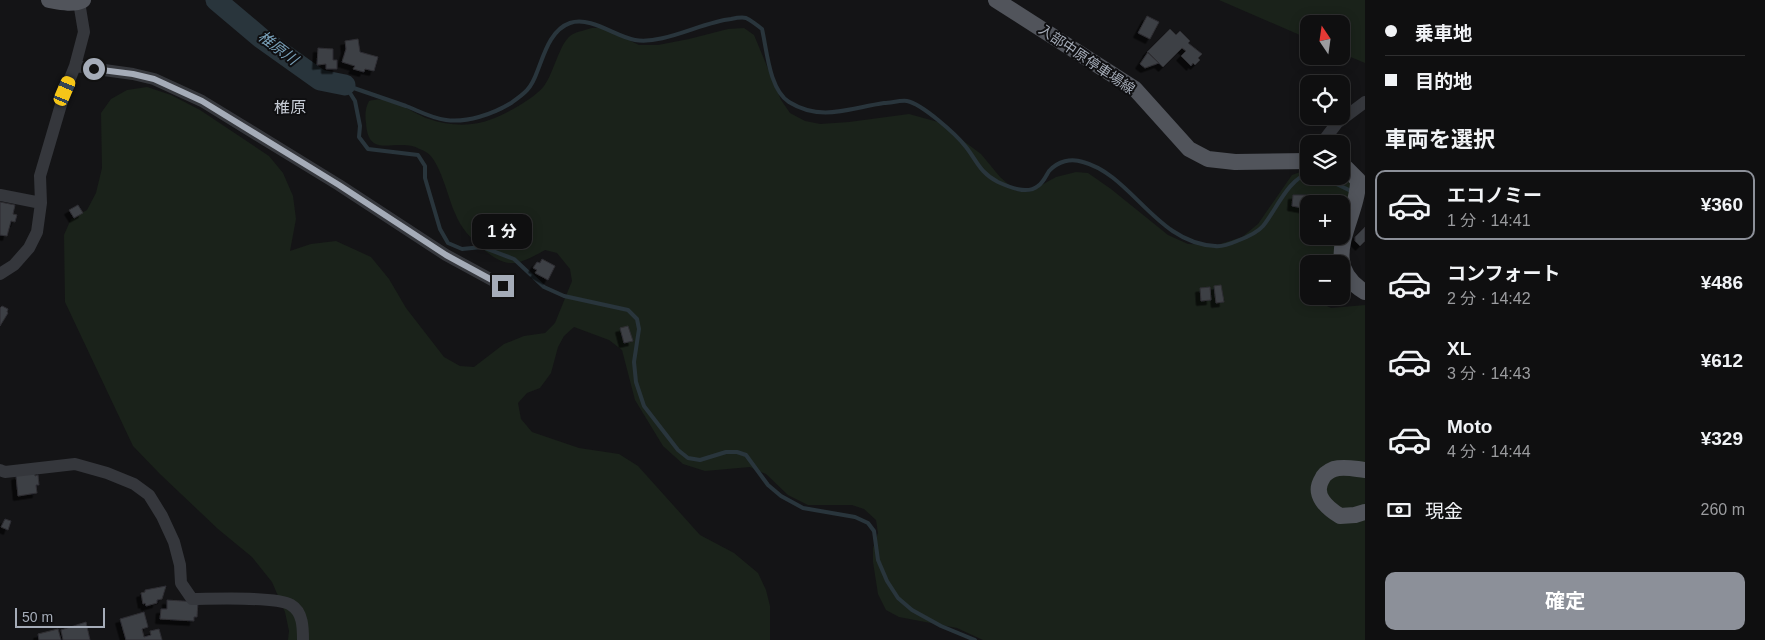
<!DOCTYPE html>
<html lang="ja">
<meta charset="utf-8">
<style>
:root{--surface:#0f0f10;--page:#1d1d1e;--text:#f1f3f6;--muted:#9b9c9f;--line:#2f2f30;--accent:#8c9099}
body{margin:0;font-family:Arial,"Noto Sans JP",sans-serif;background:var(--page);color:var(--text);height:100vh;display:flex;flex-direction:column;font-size:19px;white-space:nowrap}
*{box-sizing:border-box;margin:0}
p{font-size:16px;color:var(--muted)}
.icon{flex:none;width:28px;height:28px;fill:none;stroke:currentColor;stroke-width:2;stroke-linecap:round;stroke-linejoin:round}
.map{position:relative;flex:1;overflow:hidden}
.sheet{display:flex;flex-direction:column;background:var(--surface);width:400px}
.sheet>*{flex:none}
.banner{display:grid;align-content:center;height:110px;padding:0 20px;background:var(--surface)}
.needle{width:32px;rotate:347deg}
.fabs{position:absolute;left:1300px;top:15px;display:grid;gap:10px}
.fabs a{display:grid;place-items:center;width:50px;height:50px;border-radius:10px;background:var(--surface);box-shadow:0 2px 12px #0003,0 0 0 1px var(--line);font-size:25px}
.scale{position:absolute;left:15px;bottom:12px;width:90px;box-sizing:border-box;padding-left:5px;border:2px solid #a5acb8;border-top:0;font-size:14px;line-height:18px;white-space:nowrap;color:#a5acb8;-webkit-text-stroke:4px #0f0f11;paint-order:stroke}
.end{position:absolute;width:22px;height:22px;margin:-11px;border:6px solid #a5acb8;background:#111;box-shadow:0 0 0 2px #111}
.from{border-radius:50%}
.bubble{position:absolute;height:35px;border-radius:10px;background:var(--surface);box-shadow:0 2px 12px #0003,0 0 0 1px var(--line);font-size:16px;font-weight:700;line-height:35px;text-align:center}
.car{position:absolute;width:15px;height:30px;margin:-15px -8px;border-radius:6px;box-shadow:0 0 4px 1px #0007;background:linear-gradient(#f5c518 24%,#345 0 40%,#f5c518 0 76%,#345 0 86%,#f5c518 0)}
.banner b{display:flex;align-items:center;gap:18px;height:48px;font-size:19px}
.banner b+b{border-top:1px solid var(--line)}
.banner i{width:12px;height:12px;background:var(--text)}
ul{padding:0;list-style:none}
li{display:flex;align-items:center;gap:15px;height:70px;margin:0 10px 8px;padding:0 10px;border:2px solid transparent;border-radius:10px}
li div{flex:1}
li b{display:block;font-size:19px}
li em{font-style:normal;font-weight:700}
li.on{border-color:var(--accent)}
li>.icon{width:45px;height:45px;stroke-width:1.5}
h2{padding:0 20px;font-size:22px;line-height:60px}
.pay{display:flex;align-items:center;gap:12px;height:55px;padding:0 20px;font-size:19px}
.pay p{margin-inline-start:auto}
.action{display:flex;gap:10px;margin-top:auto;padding:10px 20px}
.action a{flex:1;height:58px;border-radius:10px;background:var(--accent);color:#fff;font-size:20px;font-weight:700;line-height:58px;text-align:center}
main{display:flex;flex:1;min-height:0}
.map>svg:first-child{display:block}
.green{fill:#1a221a}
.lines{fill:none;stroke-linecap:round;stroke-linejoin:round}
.stream{stroke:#29353c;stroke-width:4}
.river{stroke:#29353c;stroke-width:21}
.building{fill:#3e3f44;stroke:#2e2e33;filter:url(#shadow)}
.minor{stroke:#35373c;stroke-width:12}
.major{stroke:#51545b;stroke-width:16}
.route{stroke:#a5acb8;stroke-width:6}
.labels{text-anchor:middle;stroke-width:4;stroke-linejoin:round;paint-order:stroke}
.street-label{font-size:14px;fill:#a5acb8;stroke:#0f0f11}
.water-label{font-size:15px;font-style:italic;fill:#789fb7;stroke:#0f0f11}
.quarter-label{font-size:16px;fill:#c6cbd4;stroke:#0f0f11}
</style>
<main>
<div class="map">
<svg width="1365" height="640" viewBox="0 0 1365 640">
<defs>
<filter id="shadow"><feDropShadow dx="-4.5" dy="4.5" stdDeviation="0" flood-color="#0009"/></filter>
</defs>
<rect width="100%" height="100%" fill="#141416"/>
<path class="green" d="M1219,0H1365V63L1341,53V24H1309V39Z
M592,28H603L639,45H658L689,39L728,29L744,28L754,35L781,100L790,113L805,121L820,124L849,122L909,114L938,122L981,154L1000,177L1016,191L1029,192L1056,177L1076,172L1088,173L1111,189L1168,235L1188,244L1217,245L1242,237L1258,224L1292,175L1309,169V176H1341V172L1352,183L1341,234V204H1309V236H1341L1333,264H1309V296H1317L1319,302L1331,308L1365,305V640H983L957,628L899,617L886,610L878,594L873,562V548L878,533L876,520L864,509L852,505H808L788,495L766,474L750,467L705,471L683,464L663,446L635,400L622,350L609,340L574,327L564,336L558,347L551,373L540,388L527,393L518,403L521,419L532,432L579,448L619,454L638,466L700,535L734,553L758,573L766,590L770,606V640H288L289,631L285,612L272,582L252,557L218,529L160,474L133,446L65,302L64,235L71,219L87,210L96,193L102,168L101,113L111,99L127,90L147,87L171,95L200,110L269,156L283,173L293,196L296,219L290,251L311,244L336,241L371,257L389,279L406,308L444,357L460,366L474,367L504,344L524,336L545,333L555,323L572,281L570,269L557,253L545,250C518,265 508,270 483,249C471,238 461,229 455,213C448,198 440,160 426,152C422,150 416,147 412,146C390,141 368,157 366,123C365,115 365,109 369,101C392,94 409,112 429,119C449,126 473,127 492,119C507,113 534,99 544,86C554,73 560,40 573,34C579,31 586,30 592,28Z"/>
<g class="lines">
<path class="stream" d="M345,85C365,92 386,99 406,106C419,111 431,118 446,120C467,123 493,114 511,103C525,93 531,89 537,72C544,55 550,30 570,23C591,16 616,37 635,40C663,45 702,22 731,19C736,18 742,17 746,18C752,21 757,25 762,29C767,50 769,89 789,102C821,122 850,108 884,103C891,103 900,100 907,101C922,104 956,134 966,147C977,161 980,173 998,182C1009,187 1027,195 1038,186C1043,183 1046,176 1049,171C1058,161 1071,158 1083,162C1132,175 1156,243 1215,246C1222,247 1230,244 1237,241C1245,238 1257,233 1263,226C1275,212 1289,177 1309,174
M345,85L355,101L360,126L359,137L368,149L418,155L425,166V178L440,229L448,243L462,249L482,247L514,259L544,287L564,296L628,310L637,319L639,329L634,362L636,382L644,406L678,450L688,458L700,460L726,452H737L746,455L768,485L781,496L803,508L855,517L868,523L874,531L878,560L887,581L898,598L912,610L941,626L975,640
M1320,176L1351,191"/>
<path class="river" d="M216,0L261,38L320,80L345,85"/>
</g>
<path class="building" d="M1147,16L1159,22L1150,39L1138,33Z
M1170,29L1176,35L1180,31L1190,41L1188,43L1202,54L1198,58L1200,60L1195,65L1193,63L1191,66L1181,56L1186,51L1182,48L1163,67L1147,52Z
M358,39L360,52L378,57L374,71L365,69L364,72L353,69L355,66L342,62L346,49L345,41Z
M318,48L333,49V60H337V69H326V64L317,65Z
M1148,52L1159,63L1145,68L1140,64Z
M1293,195H1306V204H1308V209L1292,206Z
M0,202L15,205L13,214L17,215L15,222L11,221L7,236L0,235Z
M78,205L83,213L74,218L69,210Z
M1365,227V241L1360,246L1355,241V237Z
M542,259L555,266L548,280L535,273L537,270L533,268L537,262L540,263Z
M1221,285L1224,302L1216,303L1214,286Z
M1210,287L1211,300L1201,301L1200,288Z
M2,306L8,309L7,312L8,313L0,326V308Z
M628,326L633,341L624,343L620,328Z
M34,469L35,476L38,475L39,485H36L37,493L18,496L16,476Z
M5,519L11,521L8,530L1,527Z
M166,586L162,599L157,600V603L146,606L145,603L143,604L141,593L145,592V590Z
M167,600L198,602L197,617H194V621L160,619L161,609H167Z
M144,612L148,627L142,629L144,637L151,635L150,631L159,629L162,640H126L120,619Z
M86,622L90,640H63L61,630Z
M58,629L61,640H39L38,634Z"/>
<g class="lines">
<path class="minor" d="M75,66L133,74L154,79L202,101L339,185L446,255L503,286
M1321,144L1337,123L1365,102
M0,195L41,203
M0,274L14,265L29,248L37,232L41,203L40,176L65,91L75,66L84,32L79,2
M0,470L5,472L75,464L107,473L134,484L149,495L162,516L174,542L180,565L181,583L192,599C213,599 276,596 291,605C303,612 303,628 303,640"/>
<path class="major" d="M49,0C60,2 73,5 83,0
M996,0L1135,89L1189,149L1208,159L1235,162L1309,161
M1341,166L1346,168L1358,180C1359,219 1316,263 1365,292
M1365,470C1355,469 1344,466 1334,469C1329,471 1324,474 1322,479C1312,495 1327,508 1340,516L1355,515L1365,512"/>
</g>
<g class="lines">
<path class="route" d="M94,69L133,74L154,79L202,101L339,185L446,255L503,286"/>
</g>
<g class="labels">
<g class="street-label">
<text transform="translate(1087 59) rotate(34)" y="5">入部中原停車場線</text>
</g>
<g class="water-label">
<text transform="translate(278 48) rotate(37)" y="5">椎原川</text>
</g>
<g class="quarter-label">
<text x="290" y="113">椎原</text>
</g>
</g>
</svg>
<div class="fabs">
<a><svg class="needle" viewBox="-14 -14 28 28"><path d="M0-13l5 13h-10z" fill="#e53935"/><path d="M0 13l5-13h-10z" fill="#9b9c9f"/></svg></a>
<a><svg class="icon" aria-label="locate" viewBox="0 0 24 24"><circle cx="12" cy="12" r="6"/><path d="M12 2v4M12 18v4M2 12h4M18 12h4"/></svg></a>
<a><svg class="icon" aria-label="layers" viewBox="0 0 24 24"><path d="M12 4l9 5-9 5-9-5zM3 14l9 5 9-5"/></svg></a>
<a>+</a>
<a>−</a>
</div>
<div class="scale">50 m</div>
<i class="end from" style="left:94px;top:69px"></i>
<i class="end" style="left:503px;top:286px"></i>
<div class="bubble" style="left:472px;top:214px;width:60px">1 分</div>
<i class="car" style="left:65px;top:91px;rotate:23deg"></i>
</div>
<section class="sheet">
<div class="banner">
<b><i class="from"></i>乗車地</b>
<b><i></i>目的地</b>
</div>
<h2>車両を選択</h2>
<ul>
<li class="on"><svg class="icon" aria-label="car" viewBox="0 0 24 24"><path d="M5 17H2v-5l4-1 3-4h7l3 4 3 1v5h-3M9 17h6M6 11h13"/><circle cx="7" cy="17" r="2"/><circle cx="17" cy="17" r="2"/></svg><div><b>エコノミー</b><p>1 分 · 14:41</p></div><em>¥360</em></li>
<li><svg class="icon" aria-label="car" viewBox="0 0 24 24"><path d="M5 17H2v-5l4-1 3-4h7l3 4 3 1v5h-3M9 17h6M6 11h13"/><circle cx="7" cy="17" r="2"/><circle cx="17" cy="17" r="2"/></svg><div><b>コンフォート</b><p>2 分 · 14:42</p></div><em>¥486</em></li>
<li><svg class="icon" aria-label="car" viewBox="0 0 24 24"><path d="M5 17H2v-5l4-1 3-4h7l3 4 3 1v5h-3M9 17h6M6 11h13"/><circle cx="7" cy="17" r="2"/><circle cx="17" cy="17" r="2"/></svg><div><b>XL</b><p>3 分 · 14:43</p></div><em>¥612</em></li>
<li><svg class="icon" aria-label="car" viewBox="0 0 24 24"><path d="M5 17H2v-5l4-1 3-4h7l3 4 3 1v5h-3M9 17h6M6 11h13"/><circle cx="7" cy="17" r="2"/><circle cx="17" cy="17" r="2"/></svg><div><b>Moto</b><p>4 分 · 14:44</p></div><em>¥329</em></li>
</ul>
<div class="pay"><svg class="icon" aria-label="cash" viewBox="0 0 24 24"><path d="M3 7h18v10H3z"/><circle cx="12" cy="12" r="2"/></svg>現金<p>260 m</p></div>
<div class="action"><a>確定</a></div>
</section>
</main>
